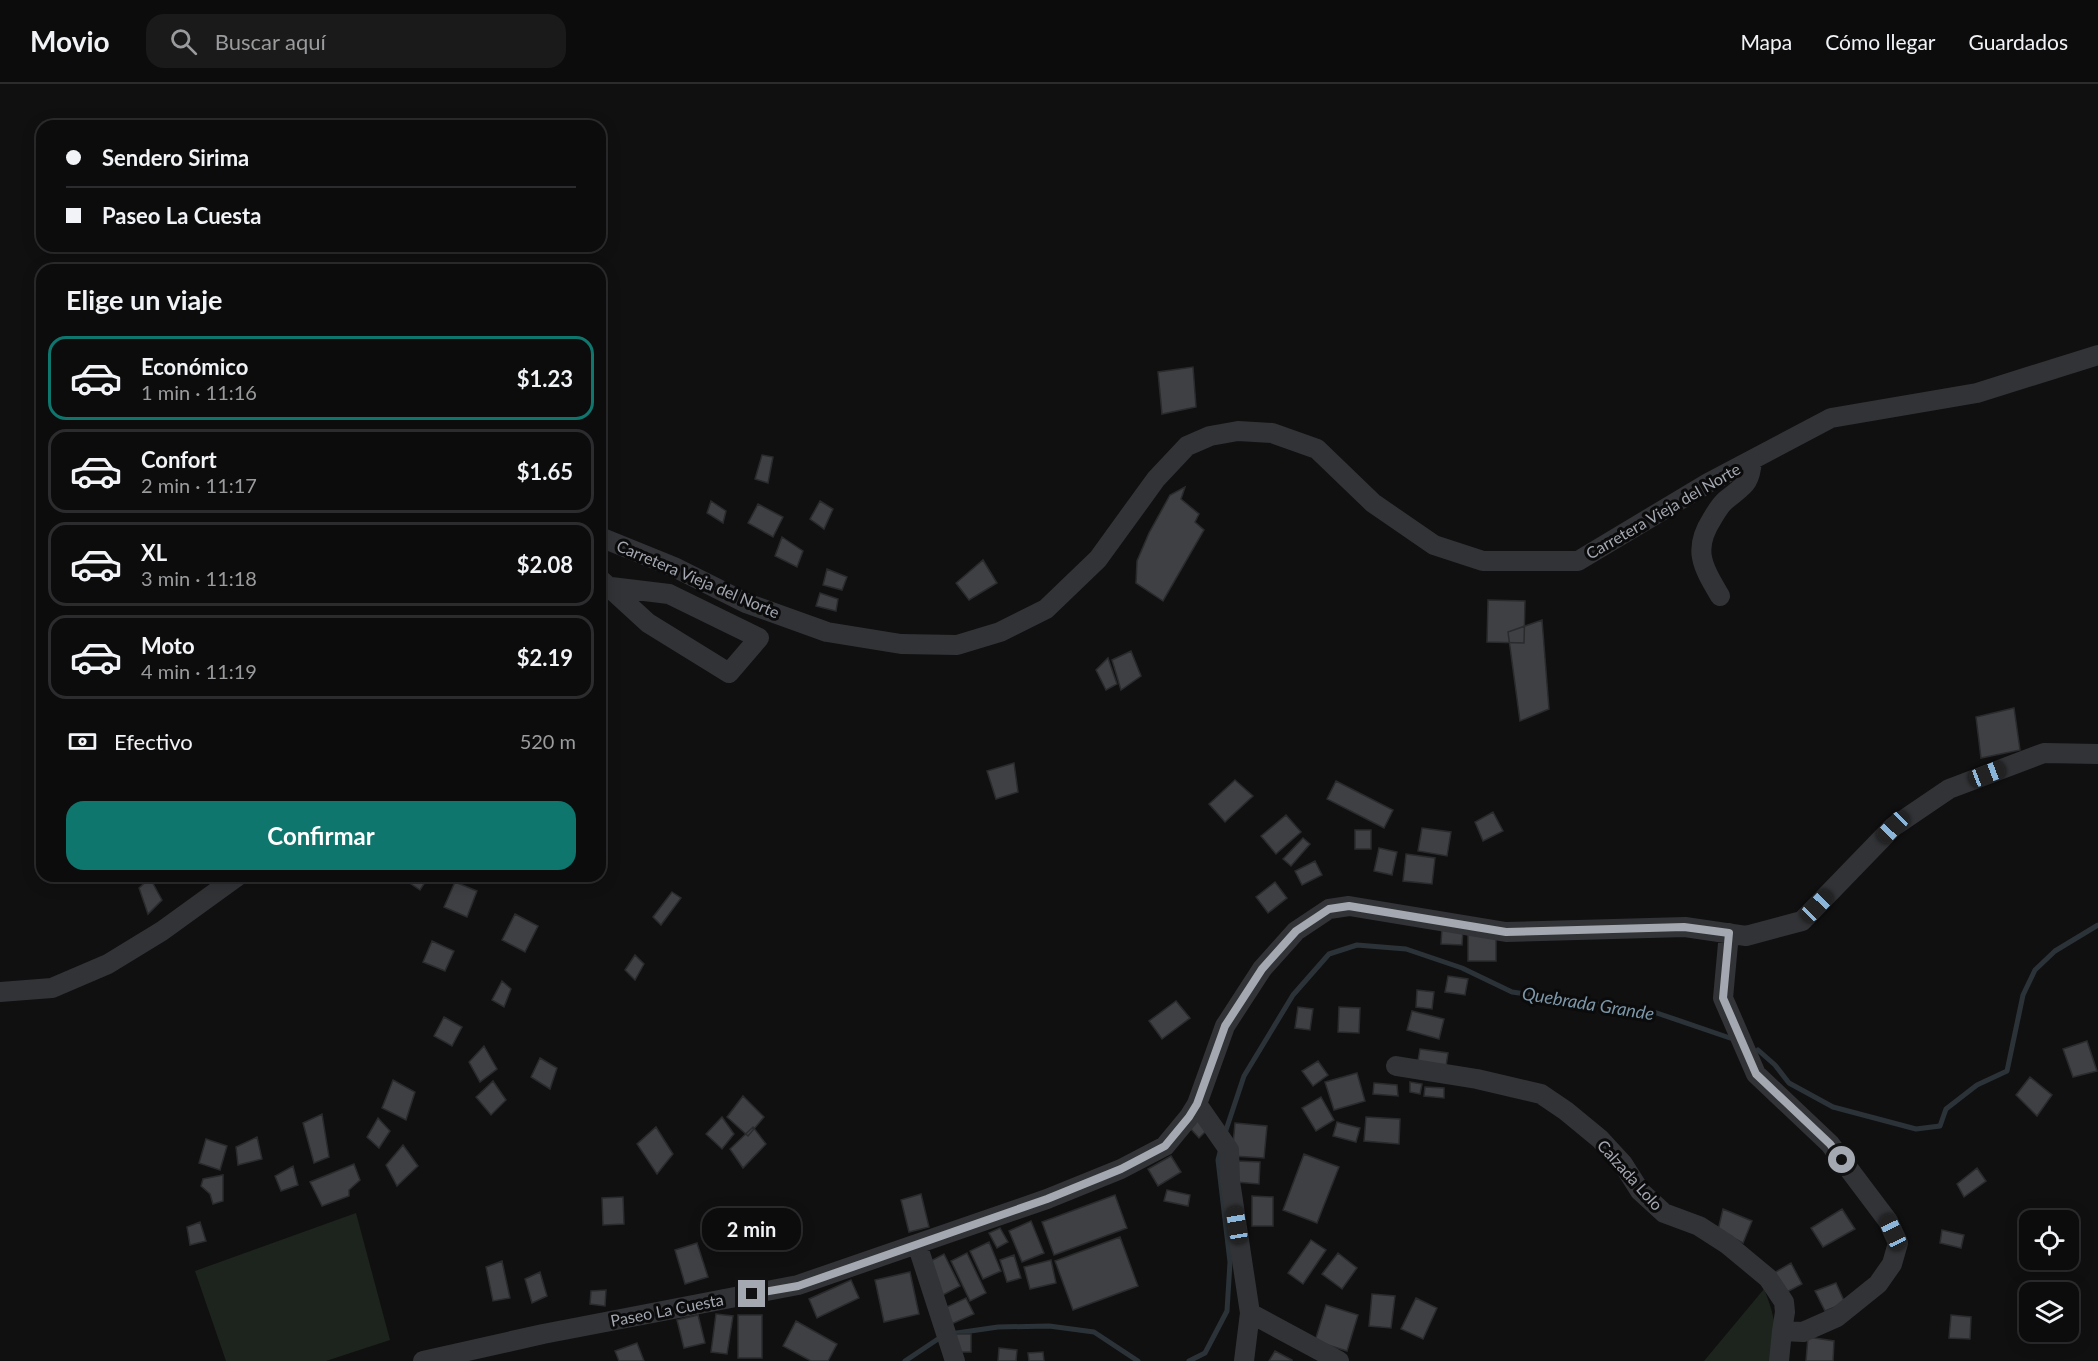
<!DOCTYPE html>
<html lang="es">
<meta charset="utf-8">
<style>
:root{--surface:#0c0c0d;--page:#1a1a1b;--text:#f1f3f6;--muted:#9a9b9d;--line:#2c2c2e;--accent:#0f766e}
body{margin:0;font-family:Lato,sans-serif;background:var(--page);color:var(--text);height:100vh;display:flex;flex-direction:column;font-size:22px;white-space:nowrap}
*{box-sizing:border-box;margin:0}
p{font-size:20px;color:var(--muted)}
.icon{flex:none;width:33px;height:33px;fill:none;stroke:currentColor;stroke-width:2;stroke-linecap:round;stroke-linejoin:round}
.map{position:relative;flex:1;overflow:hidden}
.sheet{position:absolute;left:36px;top:180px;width:570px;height:618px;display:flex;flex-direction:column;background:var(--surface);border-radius:18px;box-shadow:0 3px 15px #0003,0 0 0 2px var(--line)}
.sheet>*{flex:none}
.hud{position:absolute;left:36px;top:36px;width:570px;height:132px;border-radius:18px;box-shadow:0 3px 15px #0003,0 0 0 2px var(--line);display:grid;align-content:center;height:132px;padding:0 30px;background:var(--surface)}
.tools{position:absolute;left:2019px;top:1126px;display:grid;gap:12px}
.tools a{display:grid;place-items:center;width:60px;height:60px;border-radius:12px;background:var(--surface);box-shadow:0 3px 15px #0003,0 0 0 2px var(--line);font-size:30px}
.end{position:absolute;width:27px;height:27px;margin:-14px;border:8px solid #a3a8b1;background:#111;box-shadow:0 0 0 3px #111}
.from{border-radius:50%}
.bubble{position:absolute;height:42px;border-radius:18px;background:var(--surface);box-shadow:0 3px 15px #0003,0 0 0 2px var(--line);font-size:20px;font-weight:700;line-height:42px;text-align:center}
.car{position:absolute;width:18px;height:36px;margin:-18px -9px;border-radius:8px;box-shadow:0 0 4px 2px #0007;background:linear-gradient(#222 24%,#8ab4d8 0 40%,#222 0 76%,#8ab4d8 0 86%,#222 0)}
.hud b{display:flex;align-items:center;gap:21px;height:57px;font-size:22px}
.hud b+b{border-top:2px solid var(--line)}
.hud i{width:15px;height:15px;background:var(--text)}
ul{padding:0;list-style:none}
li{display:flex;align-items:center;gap:18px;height:84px;margin:0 12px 9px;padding:0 18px;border:3px solid var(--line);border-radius:18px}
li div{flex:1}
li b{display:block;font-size:22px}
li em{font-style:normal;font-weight:700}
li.active{border-color:var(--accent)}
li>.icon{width:54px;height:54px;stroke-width:1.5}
h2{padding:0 30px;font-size:27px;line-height:72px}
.pay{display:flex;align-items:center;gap:15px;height:66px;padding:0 30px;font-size:22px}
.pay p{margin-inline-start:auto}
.action{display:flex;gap:12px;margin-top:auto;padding:12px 30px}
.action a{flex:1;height:69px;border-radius:18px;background:var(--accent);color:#fff;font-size:24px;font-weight:700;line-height:69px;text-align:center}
header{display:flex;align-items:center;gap:36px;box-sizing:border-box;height:84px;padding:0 30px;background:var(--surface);border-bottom:2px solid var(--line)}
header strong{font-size:28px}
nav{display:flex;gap:33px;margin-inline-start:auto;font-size:21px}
.search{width:420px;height:54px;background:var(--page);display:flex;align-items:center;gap:15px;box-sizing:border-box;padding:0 21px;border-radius:18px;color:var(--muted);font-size:22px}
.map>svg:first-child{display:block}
.green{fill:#1d241d}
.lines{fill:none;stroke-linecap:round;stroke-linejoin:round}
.stream{stroke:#2b3338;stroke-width:5}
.building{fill:#3f4044;stroke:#2a2b2d;stroke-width:1.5}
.minor{stroke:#323336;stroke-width:20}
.route{stroke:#a3a8b1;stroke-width:8}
.labels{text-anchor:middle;stroke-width:6;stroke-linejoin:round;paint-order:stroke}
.street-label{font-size:16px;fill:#a3a8b1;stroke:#0b0b0c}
.water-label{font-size:18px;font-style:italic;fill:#7d97a9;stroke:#0b0b0c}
</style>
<header>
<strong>Movio</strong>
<div class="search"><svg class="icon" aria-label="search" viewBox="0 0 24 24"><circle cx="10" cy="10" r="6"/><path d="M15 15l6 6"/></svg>Buscar aquí</div>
<nav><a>Mapa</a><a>Cómo llegar</a><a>Guardados</a></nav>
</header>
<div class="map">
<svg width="2098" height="1277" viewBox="0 0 2098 1277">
<rect width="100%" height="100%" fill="#101011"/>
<path class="green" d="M356,1129L390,1256L326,1277H226L195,1187Z
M1764,1205C1775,1231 1777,1249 1777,1277H1704Z"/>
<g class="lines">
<path class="stream" d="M1758,966L1775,981L1789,999L1833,1023L1916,1045L1940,1042L1946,1025L1977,1001L2007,987L2023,911L2035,886L2055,867L2098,841
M1224,1052L1244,992L1293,911L1329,870L1357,861L1406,865L1462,884L1512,908L1654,928L1730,954
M950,1250L998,1243L1049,1242L1094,1248L1138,1277
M905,1277L941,1253
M1189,1277L1205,1269L1227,1227L1230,1178L1218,1076L1221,1064"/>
</g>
<path class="building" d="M1193,283L1196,323L1162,330L1158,288Z
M762,371L773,373L768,399L755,395Z
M1185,403L1181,415L1199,430L1195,438L1204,446L1163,517L1136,499L1137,477L1149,449L1170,411Z
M711,417L726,427L723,439L707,429Z
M820,417L833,425L824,445L810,435Z
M758,420L783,433L773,453L748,439Z
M782,453L803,467L797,483L775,472Z
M983,476L997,499L969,516L956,499Z
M827,485L847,493L842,506L823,501Z
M820,509L838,515L836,527L816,522Z
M1488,516L1525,517L1524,559L1487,558Z
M1542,536L1549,625L1520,637L1508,548Z
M1131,567L1141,592L1121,606L1112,576Z
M1108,574L1117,600L1106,606L1096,586Z
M2014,624L2020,666L1981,674L1976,633Z
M1014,679L1018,708L996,715L987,687Z
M1235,696L1253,712L1225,738L1209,720Z
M1336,697L1393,726L1384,744L1327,715Z
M1493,728L1503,747L1483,757L1475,738Z
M1286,731L1301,748L1276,770L1261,752Z
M1422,744L1451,748L1447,772L1418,767Z
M1355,746H1371V765H1355Z
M1303,754L1310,760L1291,782L1283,775Z
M1379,764L1397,768L1392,791L1374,787Z
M1406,770L1435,774L1432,800L1403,797Z
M1315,777L1322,791L1302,801L1295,787Z
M399,792H429L420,806Z
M150,794L162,816L148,830L139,804Z
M455,798L477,807L467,833L444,823Z
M1275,798L1287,814L1268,829L1256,813Z
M672,808L681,814L661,841L653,833Z
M515,830L538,842L525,868L502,856Z
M1442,844L1463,845L1462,861L1441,860Z
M1468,849H1496V877H1468Z
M432,857L454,867L445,887L423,878Z
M635,871L644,880L635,896L625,886Z
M1448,892L1468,895L1465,911L1445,908Z
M502,897L511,905L504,923L492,916Z
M1417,906L1434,908L1432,925L1416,923Z
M1176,917L1190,934L1162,955L1149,937Z
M1298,923L1313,925L1310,946L1295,944Z
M1339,923L1360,924L1359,949L1338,948Z
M1412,927L1444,935L1439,955L1407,946Z
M444,933L462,943L452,962L434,952Z
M2087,957L2097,987L2073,993L2063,965Z
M484,962L497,985L480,998L469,978Z
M1420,965L1448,969L1445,989L1417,983Z
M540,974L557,984L550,1005L531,993Z
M1318,977L1328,991L1313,1002L1302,987Z
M1357,989L1365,1017L1334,1026L1325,998Z
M2030,993L2052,1011L2037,1032L2016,1011Z
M393,996L415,1008L406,1036L382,1024Z
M493,997L506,1016L491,1031L476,1013Z
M1410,998L1422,1000L1420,1010L1410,1008Z
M1374,999L1397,1001L1398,1012L1373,1010Z
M1425,1003L1444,1004V1014L1424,1012Z
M743,1012L764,1033L748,1052L727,1033Z
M1321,1013L1334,1036L1316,1047L1302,1024Z
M322,1030L329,1073L314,1079L303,1039Z
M722,1033L734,1050L722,1065L706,1050Z
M1199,1033L1209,1044L1199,1054L1189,1043Z
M1366,1033L1400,1035L1399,1060L1364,1057Z
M378,1034L390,1047L379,1064L367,1053Z
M1337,1038L1360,1044L1356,1058L1333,1052Z
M1235,1039L1267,1042L1264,1074L1232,1072Z
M656,1043L673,1070L657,1090L637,1060Z
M753,1043L766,1060L743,1084L730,1065Z
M257,1053L262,1075L238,1081L236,1063Z
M206,1055L227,1062L220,1086L199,1079Z
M403,1061L418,1082L397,1102L386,1081Z
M1304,1070L1339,1083L1317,1139L1283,1126Z
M1171,1072L1181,1088L1158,1102L1148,1085Z
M1238,1077L1260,1078L1259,1100L1236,1098Z
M354,1080L360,1096L349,1106V1112L322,1122L310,1098Z
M293,1082L298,1101L281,1107L275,1092Z
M1977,1084L1986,1097L1964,1113L1957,1100Z
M223,1091V1117L213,1120L210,1110L201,1102L203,1095Z
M1167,1106L1190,1111L1188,1122L1164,1117Z
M921,1110L929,1143L909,1148L901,1116Z
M1115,1111L1127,1144L1054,1171L1042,1138Z
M1252,1112L1273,1113V1142H1252Z
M623,1113L624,1140L603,1141L602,1114Z
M781,1123L792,1146L774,1157L763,1135Z
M1723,1125L1752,1137L1743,1159L1718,1146Z
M1842,1125L1855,1145L1823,1163L1811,1144Z
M1031,1137L1044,1169L1022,1178L1009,1147Z
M200,1138L206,1157L190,1161L187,1143Z
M1000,1144L1008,1158L997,1164L989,1149Z
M1942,1146L1964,1151L1961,1164L1940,1159Z
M1120,1153L1138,1202L1073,1226L1055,1177Z
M1311,1156L1326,1166L1303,1200L1288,1189Z
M989,1158L1001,1187L983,1195L970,1167Z
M697,1159L708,1193L685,1200L675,1166Z
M967,1169L986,1209L970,1217L951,1177Z
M1338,1169L1357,1184L1342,1205L1322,1190Z
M944,1170L960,1202L941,1212L925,1180Z
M1014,1171L1021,1194L1007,1198L1000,1176Z
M1051,1176L1056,1199L1030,1205L1024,1183Z
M502,1177L510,1214L493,1217L486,1183Z
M1791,1179L1802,1200L1785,1209L1774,1189Z
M540,1188L547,1212L532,1219L525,1195Z
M910,1188L919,1230L884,1238L875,1196Z
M851,1196L859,1214L817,1234L809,1215Z
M1836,1199L1845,1219L1825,1227L1815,1207Z
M606,1206L605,1222L590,1220L591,1207Z
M1372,1210L1395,1212L1391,1244L1369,1242Z
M966,1214L974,1230L947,1242L940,1226Z
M1416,1214L1437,1224L1423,1255L1401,1245Z
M1326,1221L1358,1231L1347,1267L1315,1257Z
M716,1230L733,1232L727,1270L711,1268Z
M698,1231L705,1259L684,1264L677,1236Z
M738,1231H762V1274H738Z
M1951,1231L1971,1233L1970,1255L1949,1254Z
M796,1237L837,1260L828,1277H811L783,1262Z
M953,1250H971V1268H953Z
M1808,1253L1834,1257L1833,1277H1806Z
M637,1259L644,1277H619L615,1267Z
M999,1264L1017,1266L1016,1277H998Z
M1275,1267L1292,1276V1277H1269Z
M1043,1268L1044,1277H1029L1028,1269Z"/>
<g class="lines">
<path class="minor" d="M600,453L674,483L746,519L827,548L901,560L957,561L1000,548L1046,525L1098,475L1156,395L1187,362L1210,352L1238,347L1272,349L1317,365L1373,419L1434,461L1483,477H1578L1708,399L1831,334L1977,309L2098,271
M600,495L648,539L729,589L759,554L669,510L611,503
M1720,512C1703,483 1692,466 1712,435C1716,428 1720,421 1726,416C1744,401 1750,401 1752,376
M1729,849L1723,914L1756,990L1830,1060L1888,1137L1898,1159L1892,1180L1878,1200L1837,1233L1803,1248L1782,1247L1779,1277
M0,908L52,904L108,880L162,847L238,792
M1396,982L1477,995L1541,1010L1566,1027L1600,1055L1623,1080L1640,1107L1664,1129L1699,1142L1727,1160L1768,1194L1784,1218L1785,1228L1782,1247
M1197,1020L1229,1066L1230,1097L1250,1229L1244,1277
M917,1160L955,1277
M1250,1229L1339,1277
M423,1277L543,1250L798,1201L1047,1115L1121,1085L1165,1062L1189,1033L1197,1020L1225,942L1262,885L1296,847L1329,825L1349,822L1506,848L1685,843L1746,852L1802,837L1893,743L1949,705L2044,669L2098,670"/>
</g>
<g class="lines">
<path class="route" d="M752,1210L798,1202L1047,1115L1121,1085L1165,1062L1189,1033L1197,1020L1225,942L1262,885L1296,847L1329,825L1349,822L1506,848L1684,843L1729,849L1723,914L1756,990L1830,1060L1842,1076"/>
</g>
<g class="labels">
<g class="street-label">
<text transform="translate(1663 427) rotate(-30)" y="6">Carretera Vieja del Norte</text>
<text transform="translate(698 495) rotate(23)" y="6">Carretera Vieja del Norte</text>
<text transform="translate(1630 1091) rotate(48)" y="6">Calzada Lolo</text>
<text transform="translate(667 1226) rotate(-11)" y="6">Paseo La Cuesta</text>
</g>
<g class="water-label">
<text transform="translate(1588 920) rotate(9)" y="6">Quebrada Grande</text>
</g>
</g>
</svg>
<div class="tools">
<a><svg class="icon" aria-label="locate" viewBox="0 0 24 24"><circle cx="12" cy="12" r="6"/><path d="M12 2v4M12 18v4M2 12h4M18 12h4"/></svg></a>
<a><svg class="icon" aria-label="layers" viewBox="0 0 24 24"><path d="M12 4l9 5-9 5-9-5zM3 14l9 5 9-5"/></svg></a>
</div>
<i class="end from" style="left:1842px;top:1076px"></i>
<i class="end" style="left:752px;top:1210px"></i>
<div class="bubble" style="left:702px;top:1124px;width:99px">2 min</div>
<i class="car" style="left:1987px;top:690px;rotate:69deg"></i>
<i class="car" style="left:1893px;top:743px;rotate:224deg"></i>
<i class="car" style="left:1817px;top:822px;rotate:44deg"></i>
<i class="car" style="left:1237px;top:1141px;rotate:351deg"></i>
<i class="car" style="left:1893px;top:1148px;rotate:335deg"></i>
<div class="hud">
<b><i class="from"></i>Sendero Sirima</b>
<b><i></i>Paseo La Cuesta</b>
</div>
<section class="sheet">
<h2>Elige un viaje</h2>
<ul>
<li class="active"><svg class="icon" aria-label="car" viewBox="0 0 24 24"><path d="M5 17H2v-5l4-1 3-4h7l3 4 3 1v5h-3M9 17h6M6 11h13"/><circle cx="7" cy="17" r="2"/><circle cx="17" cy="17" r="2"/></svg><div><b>Económico</b><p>1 min · 11:16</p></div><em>$1.23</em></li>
<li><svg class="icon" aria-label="car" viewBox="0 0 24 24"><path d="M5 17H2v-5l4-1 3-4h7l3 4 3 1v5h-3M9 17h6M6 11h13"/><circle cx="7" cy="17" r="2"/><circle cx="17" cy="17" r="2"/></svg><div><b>Confort</b><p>2 min · 11:17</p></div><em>$1.65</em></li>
<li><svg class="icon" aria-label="car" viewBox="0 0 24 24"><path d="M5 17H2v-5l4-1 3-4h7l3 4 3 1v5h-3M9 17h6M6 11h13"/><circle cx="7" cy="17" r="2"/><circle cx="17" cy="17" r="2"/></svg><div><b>XL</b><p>3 min · 11:18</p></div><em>$2.08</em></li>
<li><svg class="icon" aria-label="car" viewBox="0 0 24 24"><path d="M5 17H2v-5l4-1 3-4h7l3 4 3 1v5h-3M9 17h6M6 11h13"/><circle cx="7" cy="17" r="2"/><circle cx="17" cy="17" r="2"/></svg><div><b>Moto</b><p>4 min · 11:19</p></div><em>$2.19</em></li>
</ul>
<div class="pay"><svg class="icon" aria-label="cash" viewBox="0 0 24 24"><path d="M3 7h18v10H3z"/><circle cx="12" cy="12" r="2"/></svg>Efectivo<p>520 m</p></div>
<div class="action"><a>Confirmar</a></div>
</section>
</div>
